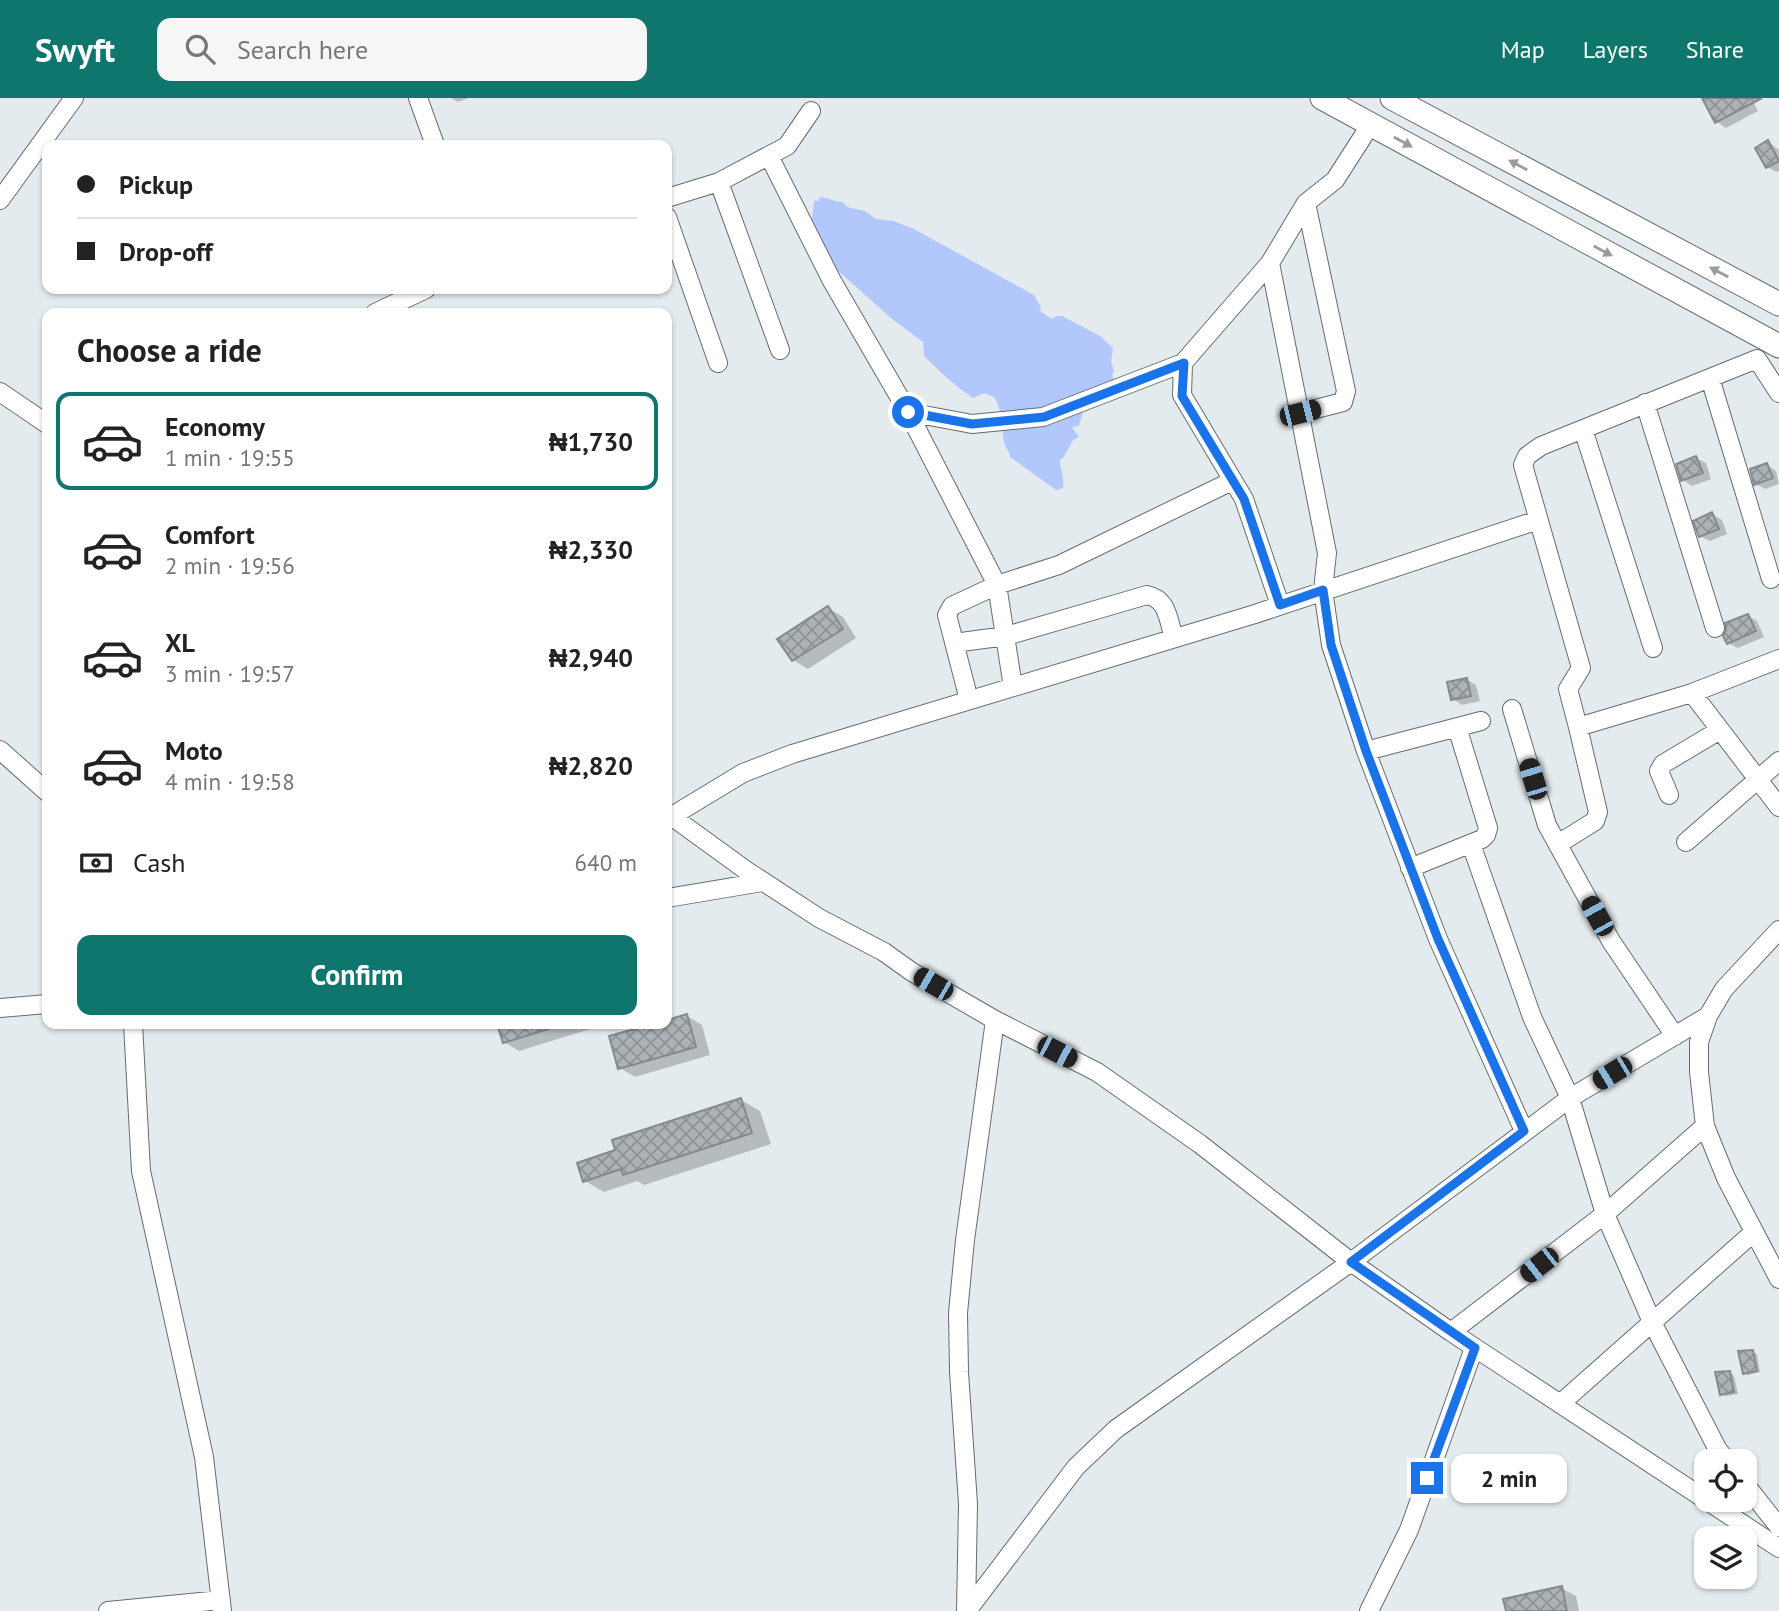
<!DOCTYPE html>
<meta charset="utf-8">
<style>
:root{--surface:#fff;--page:#f6f6f6;--text:#222;--muted:#767676;--line:#e0e0e0;--accent:#0f766e}
body{margin:0;font-family:"PT Sans",sans-serif;background:var(--page);color:var(--text);height:100vh;display:flex;flex-direction:column;font-size:26px;white-space:nowrap}
*{box-sizing:border-box;margin:0}
p{font-size:23px;color:var(--muted)}
.icon{flex:none;width:38px;height:38px;fill:none;stroke:currentColor;stroke-width:2;stroke-linecap:round;stroke-linejoin:round}
.map{position:relative;flex:1;overflow:hidden}
.panel{position:absolute;left:42px;top:210px;width:630px;height:721px;display:flex;flex-direction:column;background:var(--surface);border-radius:14px;box-shadow:0 2px 5px #0004}
.panel>*{flex:none}
.guide{position:absolute;left:42px;top:42px;width:630px;height:154px;border-radius:14px;box-shadow:0 2px 5px #0004;display:grid;align-content:center;height:154px;padding:0 35px;background:var(--surface)}
.controls{position:absolute;left:1694px;top:1351px;display:grid;gap:14px}
.controls a{display:grid;place-items:center;width:63px;height:63px;border-radius:14px;background:var(--surface);box-shadow:0 2px 5px #0004;font-size:35px}
.end{position:absolute;width:32px;height:32px;margin:-16px;border:9px solid #1a73e8;background:#fff;box-shadow:0 0 0 4px #fff}
.from{border-radius:50%}
.bubble{position:absolute;height:49px;border-radius:14px;background:var(--surface);box-shadow:0 2px 5px #0004;font-size:23px;font-weight:700;line-height:49px;text-align:center}
.car{position:absolute;width:21px;height:42px;margin:-21px -10px;border-radius:9px;box-shadow:0 0 5px 2px #0007;background:linear-gradient(#222 24%,#8ab4d8 0 40%,#222 0 76%,#8ab4d8 0 86%,#222 0)}
.guide b{display:flex;align-items:center;gap:24px;height:66px;font-size:26px}
.guide b+b{border-top:2px solid var(--line)}
.guide i{width:18px;height:18px;background:var(--text)}
ul{padding:0;list-style:none}
li{display:flex;align-items:center;gap:21px;height:98px;margin:0 14px 10px;padding:0 21px;border:4px solid transparent;border-radius:14px}
li div{flex:1}
li b{display:block;font-size:26px}
li em{font-style:normal;font-weight:700}
li.current{border-color:var(--accent)}
li>.icon{width:63px;height:63px;stroke-width:1.5}
h2{padding:0 35px;font-size:32px;line-height:84px}
.pay{display:flex;align-items:center;gap:18px;height:77px;padding:0 35px;font-size:26px}
.pay p{margin-inline-start:auto}
.button{display:flex;gap:14px;margin-top:auto;padding:14px 35px}
.button a{flex:1;height:80px;border-radius:14px;background:var(--accent);color:#fff;font-size:28px;font-weight:700;line-height:80px;text-align:center}
header{display:flex;align-items:center;gap:42px;box-sizing:border-box;height:98px;padding:0 35px;background:var(--accent);color:#fff}
header strong{font-size:33px}
nav{display:flex;gap:38px;margin-inline-start:auto;font-size:24px}
.search{width:490px;height:63px;background:var(--page);display:flex;align-items:center;gap:18px;box-sizing:border-box;padding:0 24px;border-radius:14px;color:var(--muted);font-size:26px}
.map>svg:first-child{display:block}
.water{fill:#b2c8fd}
.shadow{fill:#0003}
.building{fill:url(#building-cross-hatch);stroke:#858a8e;stroke-width:2}
.lines{fill:none;stroke-linecap:round;stroke-linejoin:round}
.minor-casing{stroke:#666c6e;stroke-width:20}
.major-casing{stroke:#666c6e;stroke-width:25}
.minor{stroke:#fff;stroke-width:18}
.major{stroke:#fff;stroke-width:23}
.oneway{fill:#9a9b9c}
.route{stroke:#1a73e8;stroke-width:9}
</style>
<header>
<strong>Swyft</strong>
<div class="search"><svg class="icon" aria-label="search" viewBox="0 0 24 24"><circle cx="10" cy="10" r="6"/><path d="M15 15l6 6"/></svg>Search here</div>
<nav><a>Map</a><a>Layers</a><a>Share</a></nav>
</header>
<div class="map">
<svg width="1779" height="1513" viewBox="0 0 1779 1513">
<defs>
<pattern id="building-cross-hatch" width="8" height="8" patternUnits="userSpaceOnUse" patternTransform="scale(1.75)"><rect width="8" height="8" fill="#adb2b6"/><path d="M0 0l8 8M0 8l8-8" fill="none" stroke="#8e9295"/></pattern>
</defs>
<rect width="100%" height="100%" fill="#e4ebee"/>
<path class="water" d="M820,99C828,99 834,104 843,104L847,109L865,113L876,121L893,123L912,130L1034,197L1041,210L1040,213L1052,221L1057,218H1062L1100,238L1113,250L1111,263L1114,273L1112,277L1114,282L1110,289L1083,314L1079,328L1072,329L1079,339L1073,342L1064,359L1060,362C1060,372 1065,380 1063,390L1056,392L1010,359C1009,352 1005,350 1004,344C1001,329 1003,312 994,299L984,295L973,300C955,288 939,273 924,258L923,244L892,221L836,171L826,159L811,131C811,129 814,106 814,103H818Z"/>
<path class="shadow" d="M451,0H469L458,4Z
M1711,0H1751L1758,13L1726,30L1717,24Z
M1768,44L1779,52V73L1777,74L1767,69Z
M1696,360L1706,365L1711,381L1692,388L1683,382Z
M1767,367L1776,373L1779,386L1765,391L1756,386Z
M1712,416L1722,422L1727,436L1710,443L1700,438Z
M828,510L843,519L856,540L808,571L793,562Z
M1748,518L1757,523L1764,539L1738,550L1728,545Z
M1466,581L1476,587L1480,603L1462,607L1453,601Z
M687,918L702,927L710,957L635,979L620,970L611,940L667,926V924Z
M499,926H600V928L519,953L504,944Z
M741,1002L760,1013L771,1046L644,1087L637,1083L604,1094L585,1083L617,1053Z
M1753,1254L1757,1256L1760,1274L1748,1277L1744,1274Z
M1730,1275L1734,1278L1738,1296L1725,1298L1721,1296Z
M1561,1490L1576,1498L1579,1513H1507Z"/>
<path class="building" d="M1702,0H1762L1715,25Z
M1768,42L1779,63L1766,70L1755,50Z
M1696,358L1703,375L1681,383L1676,366Z
M1767,365L1773,380L1754,387L1750,371Z
M1712,414L1719,431L1699,439L1693,423Z
M828,508L843,531L792,563L777,541Z
M1748,516L1756,533L1727,546L1723,538L1726,532L1725,525Z
M1467,580L1471,598L1451,602L1447,584Z
M687,916L696,949L618,971L609,938L653,926H667V922Z
M497,926H555V929L503,945Z
M741,1000L752,1035L623,1077L621,1071L583,1084L577,1065L615,1052L612,1042Z
M1753,1252L1757,1273L1743,1276L1738,1253Z
M1730,1273L1734,1294L1720,1297L1715,1274Z
M1562,1488L1567,1513H1506L1503,1501Z"/>
<g class="lines">
<g class="minor-casing">
<path id="minor" d="M418,0L435,47
M769,58L832,183L908,314L997,487L1013,589
M719,84L780,252
M667,100L719,84L787,48L811,13
M0,102L74,0
M667,119L718,265
M1270,165L1327,455L1323,492L1331,547L1366,653L1438,841L1524,1033
M375,215L426,191
M1183,265L1182,297L1244,401L1280,507
M1710,280L1771,481
M0,294L47,326
M1779,295L1757,261L1541,348L1527,358L1523,367L1581,570L1568,591L1578,629L1692,595L1779,561
M1645,305L1715,530
M908,314L972,326L1043,319L1183,265L1270,165L1306,105L1335,82L1371,26
M1300,315L1343,304L1346,293L1306,105
M1583,331L1653,550
M954,545L1006,538L1147,497C1168,501 1168,522 1174,540
M1692,595L1779,709
M969,602L947,517L952,508L997,487L1059,467L1232,383
M1512,611L1547,727L1611,843L1675,938
M0,652L47,694
M1366,653L1481,623
M1669,697L1659,673L1663,666L1720,632
M667,715L747,773L819,820L884,854L912,874L995,922L1097,974L1200,1046L1351,1164L1451,1234L1779,1450
M672,718L743,675L792,656L1255,516L1538,422
M1686,744L1779,663
M1471,746L1532,919L1570,1000L1605,1116L1652,1224L1718,1352L1727,1363
M1558,746L1595,723L1598,714L1578,629
M1410,770L1482,741L1486,737L1488,730L1457,629
M667,800L762,784
M1779,832L1724,891L1708,918L1699,944V974L1705,1028L1726,1080L1779,1181
M0,910L47,906
M133,926L141,1073L204,1359L222,1513
M1451,1234L1605,1116L1705,1028
M1560,1306L1754,1134
M1745,1386L1779,1429
M108,1513L221,1502
M966,1513L968,1406L959,1274L958,1215L965,1142L995,922
M967,1513L1076,1369L1116,1331L1351,1164L1570,1000L1708,918
M1369,1513L1409,1432L1474,1250"/>
</g>
<g class="major-casing">
<path id="major" d="M1322,0L1779,248
M1392,0L1779,206"/>
</g>
<use href="#minor" class="minor"/>
<use href="#major" class="major"/>
</g>
<defs><path id="oneway-solid" d="M-6-.8H1V-3.2L6.5 0L1 3.2V.8H-6Z" transform="scale(1.75)"/></defs>
<g class="oneway">
<use href="#oneway-solid" transform="translate(1403 44) rotate(29)"/>
<use href="#oneway-solid" transform="translate(1518 67) rotate(-152)"/>
<use href="#oneway-solid" transform="translate(1603 153) rotate(28)"/>
<use href="#oneway-solid" transform="translate(1719 174) rotate(-152)"/>
</g>
<g class="lines">
<path class="route" d="M908,314L972,326L1044,319L1184,265L1182,298L1244,401L1280,507L1323,492L1331,547L1366,653L1438,841L1524,1033L1351,1164L1475,1250L1427,1380"/>
</g>
</svg>
<div class="controls">
<a><svg class="icon" aria-label="locate" viewBox="0 0 24 24"><circle cx="12" cy="12" r="6"/><path d="M12 2v4M12 18v4M2 12h4M18 12h4"/></svg></a>
<a><svg class="icon" aria-label="layers" viewBox="0 0 24 24"><path d="M12 4l9 5-9 5-9-5zM3 14l9 5 9-5"/></svg></a>
</div>
<i class="end from" style="left:908px;top:314px"></i>
<i class="end" style="left:1427px;top:1380px"></i>
<div class="bubble" style="left:1451px;top:1356px;width:116px">2 min</div>
<i class="car" style="left:1300px;top:315px;rotate:76deg"></i>
<i class="car" style="left:1533px;top:681px;rotate:343deg"></i>
<i class="car" style="left:1597px;top:818px;rotate:331deg"></i>
<i class="car" style="left:933px;top:886px;rotate:300deg"></i>
<i class="car" style="left:1057px;top:954px;rotate:117deg"></i>
<i class="car" style="left:1612px;top:975px;rotate:239deg"></i>
<i class="car" style="left:1539px;top:1167px;rotate:232deg"></i>
<div class="guide">
<b><i class="from"></i>Pickup</b>
<b><i></i>Drop-off</b>
</div>
<section class="panel">
<h2>Choose a ride</h2>
<ul>
<li class="current"><svg class="icon" aria-label="car" viewBox="0 0 24 24"><path d="M5 17H2v-5l4-1 3-4h7l3 4 3 1v5h-3M9 17h6M6 11h13"/><circle cx="7" cy="17" r="2"/><circle cx="17" cy="17" r="2"/></svg><div><b>Economy</b><p>1 min · 19:55</p></div><em>₦1,730</em></li>
<li><svg class="icon" aria-label="car" viewBox="0 0 24 24"><path d="M5 17H2v-5l4-1 3-4h7l3 4 3 1v5h-3M9 17h6M6 11h13"/><circle cx="7" cy="17" r="2"/><circle cx="17" cy="17" r="2"/></svg><div><b>Comfort</b><p>2 min · 19:56</p></div><em>₦2,330</em></li>
<li><svg class="icon" aria-label="car" viewBox="0 0 24 24"><path d="M5 17H2v-5l4-1 3-4h7l3 4 3 1v5h-3M9 17h6M6 11h13"/><circle cx="7" cy="17" r="2"/><circle cx="17" cy="17" r="2"/></svg><div><b>XL</b><p>3 min · 19:57</p></div><em>₦2,940</em></li>
<li><svg class="icon" aria-label="car" viewBox="0 0 24 24"><path d="M5 17H2v-5l4-1 3-4h7l3 4 3 1v5h-3M9 17h6M6 11h13"/><circle cx="7" cy="17" r="2"/><circle cx="17" cy="17" r="2"/></svg><div><b>Moto</b><p>4 min · 19:58</p></div><em>₦2,820</em></li>
</ul>
<div class="pay"><svg class="icon" aria-label="cash" viewBox="0 0 24 24"><path d="M3 7h18v10H3z"/><circle cx="12" cy="12" r="2"/></svg>Cash<p>640 m</p></div>
<div class="button"><a>Confirm</a></div>
</section>
</div>
